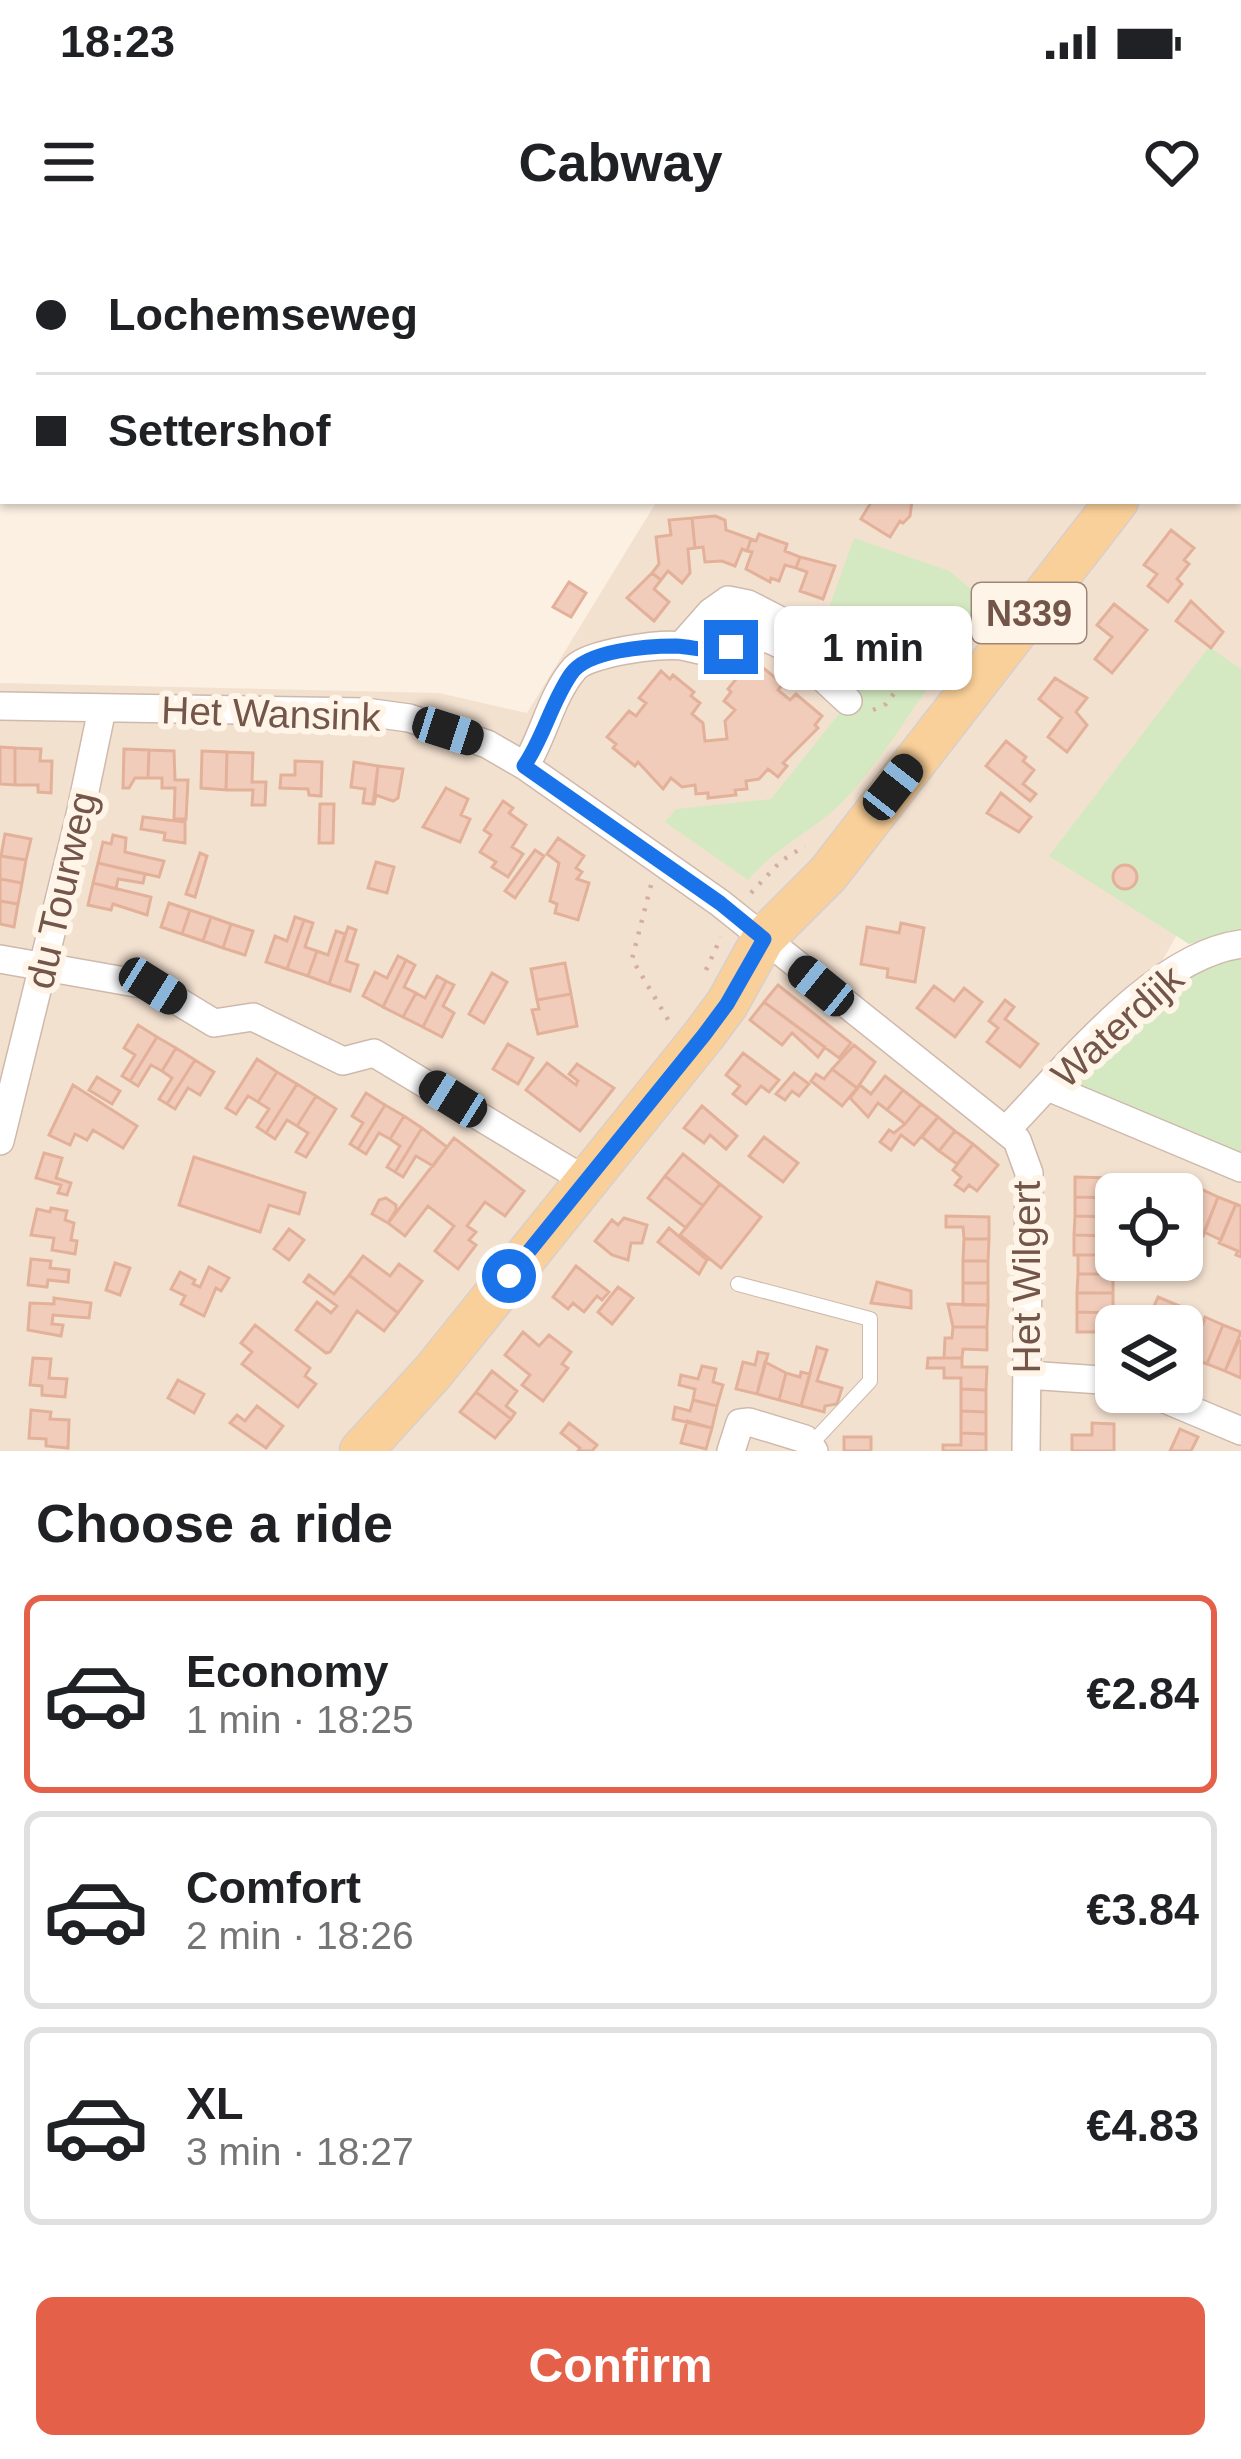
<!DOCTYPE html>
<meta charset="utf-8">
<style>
:root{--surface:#fff;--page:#f2f2f2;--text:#202124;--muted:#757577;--line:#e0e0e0;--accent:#e56048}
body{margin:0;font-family:Helvetica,sans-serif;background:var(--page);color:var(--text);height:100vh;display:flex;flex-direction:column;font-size:45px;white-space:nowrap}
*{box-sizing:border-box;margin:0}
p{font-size:39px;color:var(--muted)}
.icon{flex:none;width:66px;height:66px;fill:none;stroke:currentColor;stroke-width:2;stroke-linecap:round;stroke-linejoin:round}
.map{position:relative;height:1211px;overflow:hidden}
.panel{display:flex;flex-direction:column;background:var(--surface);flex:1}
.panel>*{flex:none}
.hud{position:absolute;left:0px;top:0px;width:1242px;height:264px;box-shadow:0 3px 9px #0004;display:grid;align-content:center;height:264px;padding:0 36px;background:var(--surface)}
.controls{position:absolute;left:1095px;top:933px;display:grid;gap:24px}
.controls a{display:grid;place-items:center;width:108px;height:108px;border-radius:18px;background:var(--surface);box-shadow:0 3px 9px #0004;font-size:60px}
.end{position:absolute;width:54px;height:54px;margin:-27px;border:15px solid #1a73e8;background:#fff;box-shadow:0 0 0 6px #fff}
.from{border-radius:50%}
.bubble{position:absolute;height:84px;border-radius:18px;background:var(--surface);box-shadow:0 3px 9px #0004;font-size:39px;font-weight:600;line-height:84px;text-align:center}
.car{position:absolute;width:36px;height:72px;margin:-36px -18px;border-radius:15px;box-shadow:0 0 9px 3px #0007;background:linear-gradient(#222 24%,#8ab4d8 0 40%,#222 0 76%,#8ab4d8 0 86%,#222 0)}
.hud b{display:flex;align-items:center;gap:42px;height:114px;font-size:45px}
.hud b+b{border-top:3px solid var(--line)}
.hud i{width:30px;height:30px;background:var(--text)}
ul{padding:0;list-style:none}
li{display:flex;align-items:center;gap:36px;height:198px;margin:0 24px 18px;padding:0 12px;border:6px solid var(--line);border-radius:18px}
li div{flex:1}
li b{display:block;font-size:45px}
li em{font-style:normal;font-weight:600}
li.active{border-color:var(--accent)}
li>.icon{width:108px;height:108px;stroke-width:1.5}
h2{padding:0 36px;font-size:54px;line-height:144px}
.cta{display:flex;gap:24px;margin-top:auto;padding:24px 36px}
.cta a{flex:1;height:138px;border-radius:18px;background:var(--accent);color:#fff;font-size:48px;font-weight:600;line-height:138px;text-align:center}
.status{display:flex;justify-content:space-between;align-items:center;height:84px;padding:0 60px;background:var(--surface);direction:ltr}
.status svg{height:33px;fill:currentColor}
header{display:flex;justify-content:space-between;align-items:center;height:156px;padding:0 36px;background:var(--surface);font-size:54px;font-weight:600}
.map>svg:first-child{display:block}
.residential{fill:#f3e1d0;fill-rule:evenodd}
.green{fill:#d4e9c1}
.building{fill:#f1ccba;stroke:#e3b19a;stroke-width:3}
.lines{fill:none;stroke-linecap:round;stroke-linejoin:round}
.lane-casing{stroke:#cfb9ac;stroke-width:16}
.street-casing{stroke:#cfb9ac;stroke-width:30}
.primary-casing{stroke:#d8cfcc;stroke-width:45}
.path{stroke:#d5af9d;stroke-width:4.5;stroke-dasharray:3 9;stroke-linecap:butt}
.lane{stroke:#fff;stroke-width:14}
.street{stroke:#fff;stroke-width:27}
.primary{stroke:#fad09a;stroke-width:42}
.route{stroke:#1a73e8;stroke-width:15}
.labels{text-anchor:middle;stroke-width:12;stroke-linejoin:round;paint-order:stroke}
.shield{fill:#fff4e8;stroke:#9d8579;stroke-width:3}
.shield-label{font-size:36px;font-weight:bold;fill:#735549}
.street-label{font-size:39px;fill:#735549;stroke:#fff4e8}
</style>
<div class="status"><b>18:23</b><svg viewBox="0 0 49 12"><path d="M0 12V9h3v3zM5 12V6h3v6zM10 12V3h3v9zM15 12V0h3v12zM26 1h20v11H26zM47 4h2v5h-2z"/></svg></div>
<header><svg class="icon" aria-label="menu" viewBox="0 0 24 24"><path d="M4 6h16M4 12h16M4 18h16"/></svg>Cabway<svg class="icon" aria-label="heart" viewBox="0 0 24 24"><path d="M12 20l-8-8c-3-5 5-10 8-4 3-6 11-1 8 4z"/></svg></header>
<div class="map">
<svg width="1241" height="1211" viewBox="0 0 1241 1211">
<rect width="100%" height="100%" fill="#fcf0e2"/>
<path class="residential" d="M929,0H1241V580L1093,845L1241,906V1211H0V443L439,453L527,473L657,261H1239V3H927ZM1116,954H1182V1020H1116ZM1116,1086H1182V1152H1116Z"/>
<path class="green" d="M854,298L949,331L997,370C975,396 950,418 929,446C902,484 879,523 847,557C817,590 776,606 748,640L665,582L676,569L771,559L854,455L846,448L856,433L829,411L817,423L811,418Z
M1209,407L1241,429V690L1189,704L1049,616Z
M1241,711V919L1076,847L1073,837L1158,748Z"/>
<path class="building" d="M912,261L910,276L903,283L900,281L890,297L861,279L870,264L867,261Z
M715,276L725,280L726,290L751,299L747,311L742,309L735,326L722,321L705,322L703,307L695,308L692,278Z
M692,278L695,308L688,309L690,333L682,343L668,331L661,340L652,333L659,324L656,297L671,295L669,280Z
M1171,290L1194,308L1184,320L1189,324L1177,339L1182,344L1168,362L1148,346L1157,334L1144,325Z
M759,294L787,304L785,311L800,317L796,328L785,325L779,341L771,338L770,342L746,329L752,312L747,311L751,299L756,301Z
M800,317L835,326L823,359L800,351L807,332L796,328Z
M652,333L661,340L654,349L669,362L654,381L627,358Z
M569,342L586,353L571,377L553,367Z
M1191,361L1223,392L1211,408L1176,381Z
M1114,364L1147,390L1112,433L1095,419L1112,397L1097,385Z
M756,422L783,444L778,450L790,460L796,454L822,476L815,485L818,488L783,523L787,526L778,537L768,529L759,539L746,541L747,549L735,550L736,555L708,558V553L696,554L695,545L682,547L671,538L663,549L638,522L635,526L613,508L616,504L607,497L629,471L636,476L646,463L639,458L661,431L670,439L673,435L694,452L691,456L700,463L692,474L703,483L705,501L727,499L725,481L735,470L724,461L731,452L728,449L745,428L749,431Z
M1055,438L1087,458L1076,472L1087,485L1067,512L1048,497L1062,478L1039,459Z
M1006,501L1026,517L1023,521L1034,530L1023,544L1036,554L1030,561L986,526Z
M0,507L15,508V545L0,544Z
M15,508L41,509L40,521H52L51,553L38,552V545H15Z
M124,509L149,510L148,538H135L129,548H123Z
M149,510L174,511L175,540H188L186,579H174L175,548H162V538H148Z
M202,511L227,512L226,550L201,548Z
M227,512L253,513L252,542H266L265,565H252L253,550H226Z
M295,521L322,522L321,556L309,555L308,549L280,548L281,535H295Z
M354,522L378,526L373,564L363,563L365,549L351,547Z
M378,526L403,529L398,558L393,561L376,555L374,565Z
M446,548L468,559L461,575L470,579L460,602L423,587Z
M1001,553L1031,577L1019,592L987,573Z
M503,561L513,568L509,573L526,585L512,607L523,614L508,637L492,627L496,622L480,612L491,595L484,590Z
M320,564H334L333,603H319Z
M143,577L185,582V603L164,600L165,593L141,589Z
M5,594L31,599L26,620L1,616Z
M113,595L126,598L125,612L164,621L159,637L98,623L103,602L111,604Z
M558,598L584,616L576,628L582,632L577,639L589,643L578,680L555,673L557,664L550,661L559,623L547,614Z
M535,610L544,616L515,658L505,651Z
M200,613L207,616L195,657L186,654Z
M0,616L26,620L22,643L0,639Z
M376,622L394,627L387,653L368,648Z
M98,623L145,634L143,643L118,639L116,649L93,643Z
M1113 637a12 12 0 1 1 24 0a12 12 0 1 1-24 0Z
M0,639L22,643L18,664L0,661Z
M93,643L151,657L147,675L113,664L111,670L88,665Z
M0,661L18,664L14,687L0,684Z
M169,663L190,670L182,694L161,687Z
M190,670L211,677L203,701L182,694Z
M211,677L231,684L223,708L203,701Z
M295,677L304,680L287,729L266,722L275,696L287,701Z
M304,680L313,683L305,707L317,711L308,736L287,729Z
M901,683L924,688L915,742L887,737L888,729L861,724L867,687L899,693Z
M231,684L253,691L245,715L223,708Z
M348,687L356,690L346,721L358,725L350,751L329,744Z
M336,691L345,694L329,744L308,736L317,711L328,715Z
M398,716L406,720L383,767L363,756L375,732L387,738Z
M406,720L415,725L404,747L416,753L403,777L383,767Z
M565,723L571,754L537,760L531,729Z
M492,733L507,742L484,783L469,774Z
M437,736L446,741L423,787L403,777L416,753L425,758Z
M446,741L454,745L443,766L454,773L442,797L423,787Z
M778,745L851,803L839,818L764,762Z
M934,746L954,761L964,748L982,762L955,797L917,768Z
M571,754L577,786L538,794L532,770L539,769L537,760Z
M1005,760L1014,767L1005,779L1038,804L1020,827L987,802L998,788L989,781Z
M764,762L825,807L818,817L792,793L782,805L750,780Z
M138,785L157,797L130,841L122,836L135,815L124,808Z
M157,797L176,808L162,831L151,825L138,846L130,841Z
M508,804L533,818L518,844L493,829Z
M854,805L875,822L857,848L832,829Z
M176,808L195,820L167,864L159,859L172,838L162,831Z
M743,813L779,840L769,852L761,846L746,864L733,854L740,846L726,835Z
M257,819L277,832L258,862L248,856L236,874L226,868Z
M195,820L214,832L200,855L188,848L175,869L167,864Z
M547,823L576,845L578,841L569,834L577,824L614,848L580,891L526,850Z
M832,829L857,848L842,866L811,841L816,834L824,839Z
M277,832L297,844L266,893L257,887L269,869L258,862Z
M794,833L809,844L799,856L792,851L785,860L776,854Z
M885,836L903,850L887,870L878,863L868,877L850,858L860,845L871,854Z
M97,837L120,851L112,864L89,850Z
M297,844L316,856L297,886L287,880L275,899L266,893Z
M73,845L137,886L123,908L93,890L87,900L75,894L70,905L49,895Z
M903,850L921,864L905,884L887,870Z
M366,853L385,865L358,909L350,904L363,883L352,876Z
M316,856L336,869L306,917L296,912L308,893L297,886Z
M921,864L938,877L914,905L901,895L891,910L880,902L889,890L894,893L905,884Z
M385,865L404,876L390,899L379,893L366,914L358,909Z
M702,866L737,896L726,909L710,895L704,903L684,888Z
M404,876L422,888L395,932L387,927L400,906L390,899Z
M938,877L955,891L939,911L922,897Z
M422,888L447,907L433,926L416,916L403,937L395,932Z
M955,891L973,904L957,924L939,911Z
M764,897L798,923L783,942L749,916Z
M454,898L524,951L505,976L485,962L467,986L476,992L469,1000L476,1005L458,1029L435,1011L454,986L428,966L405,996L388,983Z
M973,904L998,925L977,951L969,945L964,951L955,945L961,937L953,930Z
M44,913L62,918L56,938L71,943L67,955L58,953L61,945L36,938Z
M683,914L720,944L703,966L665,936Z
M194,917L305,953L299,974L269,965L260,992L179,965Z
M665,936L703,966L686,988L648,958Z
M1075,937L1111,938V958L1075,957Z
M1182,941L1201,949L1184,988L1182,954H1176Z
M720,944L761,977L721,1028L680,995Z
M1201,949L1218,957L1203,996L1184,988Z
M1075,957L1111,958V977L1075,976Z
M1218,957L1236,964L1221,1000L1204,992Z
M386,958L396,965V970L388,983L372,974L379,960Z
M1236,964L1241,966V1017L1236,1015L1238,1011L1219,1003Z
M51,968L67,971L65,980L74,983L71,1000L77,1001L75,1014L52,1010L54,998L31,995L37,969L50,972Z
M946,976L989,977V999H964L963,987H946Z
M1075,976L1111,977L1110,996L1074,995Z
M624,978L647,985L642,1003H631L628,1020L612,1015L595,1001L612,980L618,985Z
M669,988L707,1020L699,1034L658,1002Z
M289,989L304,1000L289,1020L274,1009Z
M1074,995L1110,996V1015H1074Z
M964,999H989L988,1021H963Z
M1078,1015H1114L1113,1034H1078Z
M363,1016L390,1036L399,1024L422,1041L398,1073L349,1035Z
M31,1019L51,1021L50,1028L69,1030L68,1042L48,1040L47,1047L28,1045Z
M963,1021H988V1043H963Z
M115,1023L130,1028L120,1055L106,1050Z
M576,1026L609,1052L602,1060L597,1056L584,1072L573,1063L568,1069L553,1057Z
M209,1027L229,1038L221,1051L216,1048L204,1076L181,1064L185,1056L171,1049L180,1032L195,1040L193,1044L200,1047Z
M1078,1034H1113V1053H1077Z
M309,1035L334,1054L349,1035L398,1073L384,1091L357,1071L330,1112L326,1113L296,1090L317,1062L331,1073L337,1066L304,1042Z
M877,1042L911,1051V1068L871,1063Z
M963,1043H988V1065H963Z
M618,1047L633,1058L612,1084L598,1072Z
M1077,1053H1113V1073L1077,1072Z
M1158,1057L1189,1070L1181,1086H1158L1160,1083L1149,1078Z
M54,1058L91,1063L89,1078L53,1075L52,1084L63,1085L61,1096L28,1090L30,1063L54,1064Z
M948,1064L988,1065L987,1087H953Z
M1077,1072L1113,1073V1092H1077Z
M1186,1074L1204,1081L1189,1116L1182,1113L1181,1086Z
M1205,1077L1223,1085L1207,1124L1189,1116Z
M255,1085L310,1128L305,1136L316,1144L298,1167L242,1124L252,1112L241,1103Z
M1223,1085L1241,1092L1225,1131L1207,1124Z
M953,1087H987V1110L963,1109L962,1118H944L945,1098H952Z
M523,1092L539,1106L549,1095L571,1112L562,1124L568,1128L543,1161L522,1145L530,1135L505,1115Z
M1239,1100L1241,1102V1138L1225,1131Z
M817,1107L827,1110L817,1141L842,1148L837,1164L825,1166L824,1172L801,1166Z
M758,1112L768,1114L757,1154L736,1149L743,1122L755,1125Z
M33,1118L51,1119L49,1138L67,1139L65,1157L42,1155V1146L30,1145Z
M928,1118H962V1127H987L986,1150L961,1149V1138H944V1128H927Z
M765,1122L786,1133L779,1160L757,1154Z
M702,1126L716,1129L713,1142L723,1145L717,1166L693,1160L695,1149L679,1145L681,1135L698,1139Z
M492,1131L517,1151L506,1166L515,1173L511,1179L476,1152Z
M801,1132L810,1134L801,1166L779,1160L786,1133L800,1137Z
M178,1140L204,1154L194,1173L168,1158Z
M961,1149L986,1150V1172L961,1171Z
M476,1152L511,1179L495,1198L460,1172Z
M693,1160L717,1166L712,1188L673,1179L675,1167L690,1171Z
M257,1166L283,1186L266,1208L230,1183L237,1175L245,1181Z
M31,1170L51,1172L50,1179L69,1180L68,1208L46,1206V1199L29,1198Z
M961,1171L986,1172V1194L961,1193Z
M687,1181L712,1188L706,1209L681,1203Z
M569,1183L597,1205L592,1211H578L580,1208L561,1193Z
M1092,1183L1114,1184V1211H1072V1195H1092Z
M1180,1189L1198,1197L1191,1211H1170Z
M961,1193L986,1194V1211H943V1205H961Z
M844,1197H871V1211H844Z"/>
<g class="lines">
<g class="lane-casing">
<path id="lane" d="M738,1044L870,1079V1141L812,1203"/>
</g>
<g class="street-casing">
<path id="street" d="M681,406L711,372L728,360L748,364L783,382L787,389L784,407
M0,466L365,472L409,478L487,504L525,526L720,663L1017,900L1029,933L1026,1211
M525,526C544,496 551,455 575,428C589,413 660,403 681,406C695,408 702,413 717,411C737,408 747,392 768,399C797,409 825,441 848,461
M0,719L153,746L214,783L253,777L343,821L374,813L585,940
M1048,847L1241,928
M1006,890C1066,829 1153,716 1241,704
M0,901L80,575L102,469
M1027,1135L1116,1141
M1148,1152L1241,1191
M731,1211L740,1183L749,1182L805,1199L814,1211"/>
</g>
<g class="primary-casing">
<path id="primary" d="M1239,105L1241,102
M361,1211L433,1132L704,795L727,764L763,699L828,634L1117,261"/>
</g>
<path class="path" d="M873,470L886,464L917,423L934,427L944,434
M651,645L632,719L670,783
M751,653L781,621L805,606
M706,730L721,697"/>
<use href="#lane" class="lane"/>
<use href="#street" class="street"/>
<use href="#primary" class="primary"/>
</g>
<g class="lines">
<path class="route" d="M509,1036L704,795L727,764L764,699L720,663L524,526C544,497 551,463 571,434C587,410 648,406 676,406C696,407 710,414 731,407"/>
</g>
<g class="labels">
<rect class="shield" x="972" y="343" width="114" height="60" rx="9"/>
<g class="shield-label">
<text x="1029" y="386">N339</text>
</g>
<g class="street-label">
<text transform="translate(271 473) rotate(2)" y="14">Het Wansink</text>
<text transform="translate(61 650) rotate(-77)" y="14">du Tourweg</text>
<text transform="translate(1117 786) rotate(-42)" y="14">Waterdijk</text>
<text transform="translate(1026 1037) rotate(-90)" y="14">Het Wilgert</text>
</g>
</g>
</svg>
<div class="controls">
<a><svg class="icon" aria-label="locate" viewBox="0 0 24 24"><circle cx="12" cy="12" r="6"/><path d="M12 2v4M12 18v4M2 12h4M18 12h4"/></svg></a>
<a><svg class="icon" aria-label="layers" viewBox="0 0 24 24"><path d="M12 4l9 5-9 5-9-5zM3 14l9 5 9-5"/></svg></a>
</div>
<i class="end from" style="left:509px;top:1036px"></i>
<i class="end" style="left:731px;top:407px"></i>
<div class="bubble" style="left:774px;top:366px;width:198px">1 min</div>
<i class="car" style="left:448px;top:491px;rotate:108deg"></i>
<i class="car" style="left:893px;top:547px;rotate:38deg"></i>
<i class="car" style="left:153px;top:746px;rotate:122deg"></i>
<i class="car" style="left:821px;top:746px;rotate:309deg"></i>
<i class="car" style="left:453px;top:859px;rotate:302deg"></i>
<div class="hud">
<b><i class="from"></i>Lochemseweg</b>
<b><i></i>Settershof</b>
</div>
</div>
<section class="panel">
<h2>Choose a ride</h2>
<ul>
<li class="active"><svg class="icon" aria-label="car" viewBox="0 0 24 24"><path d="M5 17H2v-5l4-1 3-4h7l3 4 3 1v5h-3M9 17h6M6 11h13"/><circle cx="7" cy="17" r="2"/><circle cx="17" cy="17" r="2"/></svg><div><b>Economy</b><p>1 min · 18:25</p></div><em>€2.84</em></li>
<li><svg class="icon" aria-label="car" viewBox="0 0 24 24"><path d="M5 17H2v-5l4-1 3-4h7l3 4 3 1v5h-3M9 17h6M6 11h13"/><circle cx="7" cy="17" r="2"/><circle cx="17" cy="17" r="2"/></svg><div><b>Comfort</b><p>2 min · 18:26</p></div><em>€3.84</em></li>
<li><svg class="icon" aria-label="car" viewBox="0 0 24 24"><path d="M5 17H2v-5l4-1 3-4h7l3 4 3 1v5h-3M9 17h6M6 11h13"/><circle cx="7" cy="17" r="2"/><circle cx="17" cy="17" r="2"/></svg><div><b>XL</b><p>3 min · 18:27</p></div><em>€4.83</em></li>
</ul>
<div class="cta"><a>Confirm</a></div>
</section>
